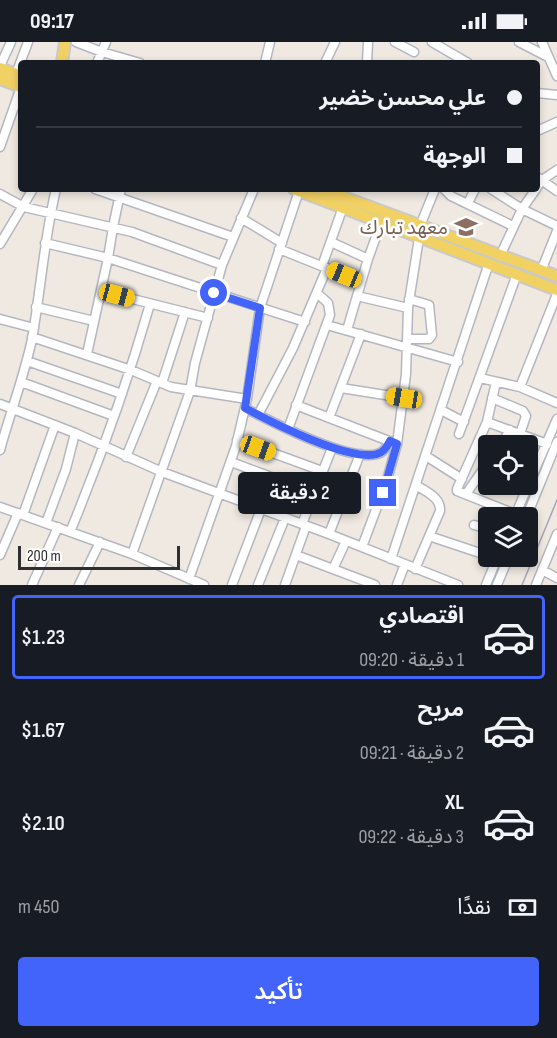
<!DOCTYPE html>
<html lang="ar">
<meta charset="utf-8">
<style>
:root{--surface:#171b24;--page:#242831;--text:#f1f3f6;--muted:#9ea1a6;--line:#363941;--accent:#4264fb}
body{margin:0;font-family:"Sofia Sans Condensed","Noto Sans Arabic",sans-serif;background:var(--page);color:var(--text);direction:rtl;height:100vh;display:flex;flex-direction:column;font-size:22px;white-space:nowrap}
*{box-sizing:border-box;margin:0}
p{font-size:20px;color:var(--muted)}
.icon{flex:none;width:33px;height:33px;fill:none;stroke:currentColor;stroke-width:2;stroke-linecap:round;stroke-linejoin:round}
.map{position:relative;height:543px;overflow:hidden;direction:ltr}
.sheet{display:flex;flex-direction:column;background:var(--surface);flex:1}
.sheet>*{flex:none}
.hud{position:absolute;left:18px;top:18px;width:522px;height:132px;border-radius:6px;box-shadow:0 3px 9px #0003;direction:rtl;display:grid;align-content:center;height:132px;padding:0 18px;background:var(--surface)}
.tools{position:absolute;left:478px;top:393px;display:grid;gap:12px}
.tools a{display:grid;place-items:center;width:60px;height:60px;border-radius:6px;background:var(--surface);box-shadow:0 3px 9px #0003;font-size:30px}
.scale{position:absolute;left:18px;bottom:15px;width:162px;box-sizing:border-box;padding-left:6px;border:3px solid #2e2e2e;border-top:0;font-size:16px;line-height:21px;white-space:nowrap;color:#2e2e2e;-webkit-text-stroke:4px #fff;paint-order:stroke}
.end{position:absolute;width:27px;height:27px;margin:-14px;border:8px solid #4264fb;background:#fff;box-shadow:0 0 0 3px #fff}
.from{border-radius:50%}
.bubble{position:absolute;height:42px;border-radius:6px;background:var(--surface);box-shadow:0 3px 9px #0003;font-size:20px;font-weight:600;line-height:42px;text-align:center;direction:rtl}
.car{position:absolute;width:18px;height:36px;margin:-18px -9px;border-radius:8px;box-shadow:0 0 4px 2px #0007;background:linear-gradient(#f5c518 24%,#345 0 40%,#f5c518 0 76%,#345 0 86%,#f5c518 0)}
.hud b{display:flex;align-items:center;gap:21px;height:57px;font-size:22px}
.hud b+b{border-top:2px solid var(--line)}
.hud i{width:15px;height:15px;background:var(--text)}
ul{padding:10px 0 0;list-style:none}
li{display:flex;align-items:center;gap:18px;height:84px;margin:0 12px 9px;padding:0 6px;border:3px solid transparent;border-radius:6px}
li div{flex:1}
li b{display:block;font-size:22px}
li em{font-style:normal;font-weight:600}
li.on{border-color:var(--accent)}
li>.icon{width:54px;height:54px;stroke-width:1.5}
.pay{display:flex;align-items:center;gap:15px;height:66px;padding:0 18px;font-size:22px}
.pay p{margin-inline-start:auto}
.cta{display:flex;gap:12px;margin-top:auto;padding:12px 18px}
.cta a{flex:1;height:69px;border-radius:6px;background:var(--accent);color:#fff;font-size:24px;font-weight:600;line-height:69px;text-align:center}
.status{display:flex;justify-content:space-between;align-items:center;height:42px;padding:0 30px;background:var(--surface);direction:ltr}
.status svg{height:16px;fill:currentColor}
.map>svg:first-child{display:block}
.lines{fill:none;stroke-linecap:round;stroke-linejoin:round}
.minor-casing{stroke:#b4b7c1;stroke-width:11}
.major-casing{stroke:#c9c9c9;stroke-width:14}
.minor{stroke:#fff;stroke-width:8}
.major{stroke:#f2d163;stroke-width:10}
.rail{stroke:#a3a6b8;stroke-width:1.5}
.route{stroke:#4264fb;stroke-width:8}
.labels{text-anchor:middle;stroke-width:5;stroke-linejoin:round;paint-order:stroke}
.education-label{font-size:20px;fill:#785e54;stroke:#fff;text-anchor:end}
</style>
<div class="status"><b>09:17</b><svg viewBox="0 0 49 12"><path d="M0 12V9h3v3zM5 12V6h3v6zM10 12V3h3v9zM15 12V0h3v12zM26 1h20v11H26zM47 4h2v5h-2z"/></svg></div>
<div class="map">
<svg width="557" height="543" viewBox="0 0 557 543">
<rect width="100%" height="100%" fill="#efe9e1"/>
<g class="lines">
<g class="minor-casing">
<path id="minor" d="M76,0L102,10L140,21
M395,0L414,10
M432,0L468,21
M519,0L548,15
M542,0L557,34
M97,21L106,0
M265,21L270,0
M325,21L335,0
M367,21L368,0
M0,24L11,0
M16,32L28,0
M537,51L557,53
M537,89L557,80
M0,105L21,45
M537,135L557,149
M537,145L542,138L557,128
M95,147L233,195
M444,147L451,154L513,184
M491,147L522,167L557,184
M0,152L24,165L132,190L222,223
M468,161L475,147
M241,176L282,201
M420,184L435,147
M331,200L368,217
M45,201L108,216L305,280
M0,202L33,147
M279,207L361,240
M500,214L522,167L536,147
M322,224L343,165
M541,229L557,189
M101,249L208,276
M357,254L408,266
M36,265L94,279
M0,277L34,286
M327,283L458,320
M347,288L368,217L381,181
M32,295L131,328L171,345L247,357
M407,297H429L432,293L429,263L409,257
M87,312L108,216L113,185L121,147
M27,319L122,352
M480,336L520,345L557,361
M21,340L114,374
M496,340L487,380L457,447V449L515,472
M162,341L185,270
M520,345L557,252
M341,346L404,356
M492,356L523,369L526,374L520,392
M0,362L75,391L162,430L329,492L458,543
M296,363L394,401
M245,366C272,380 348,420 377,412C383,411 387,405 390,399
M441,368L464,380
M258,373L293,306L327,226
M329,376L361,292
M487,380L547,402
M288,387L330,273L328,261L318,252
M459,392L517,232
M237,398L322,429
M500,404L510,388
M0,408C10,371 24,335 32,297C41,247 44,197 56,147
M426,414L462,437
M126,415L157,339
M231,420L314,451
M466,452L489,419
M0,465L132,512L204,543
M23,473L55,383
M514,476L557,377
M526,476L557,400
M46,481L66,427L75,391
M302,482L332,406
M474,483L489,487
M70,490C101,415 128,339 150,262
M329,492L360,412
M429,494L489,514
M362,505L387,438L397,402L406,332L408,266L419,196
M132,512L190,349L195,321L222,223L254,147
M0,513L18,471
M296,513L375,543
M391,517L489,221
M333,527L346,499
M415,527L440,469C441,455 426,450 416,443
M542,528L557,536
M189,537L236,404L247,357L260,266L299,149
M32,543L58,485
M79,543L100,500
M232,543L261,467
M258,543L285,476
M285,543L306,484
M397,543L405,522
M486,543L498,514
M497,543L509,514
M536,543L557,492"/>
</g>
<g class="major-casing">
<path id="major" d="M62,21L65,0
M0,26L21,34
M0,37L21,45
M294,147L557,248
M322,147L557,234"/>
</g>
<use href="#minor" class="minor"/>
<use href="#major" class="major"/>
<path class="rail" d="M522,543L557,458"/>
</g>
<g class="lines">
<path class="route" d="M214,251L260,266L245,366C271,380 349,420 377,412C383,411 387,405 390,399L397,402L383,451"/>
</g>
<defs>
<g id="school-bare" transform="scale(1.8)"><path d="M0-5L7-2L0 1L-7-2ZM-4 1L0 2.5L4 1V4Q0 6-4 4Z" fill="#8d6e63" stroke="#fff" stroke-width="2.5" paint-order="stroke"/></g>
</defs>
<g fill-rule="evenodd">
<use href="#school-bare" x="466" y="185"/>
</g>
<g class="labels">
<g class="education-label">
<text x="448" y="192">معهد تبارك</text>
</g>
</g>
</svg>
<div class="tools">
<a><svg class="icon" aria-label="locate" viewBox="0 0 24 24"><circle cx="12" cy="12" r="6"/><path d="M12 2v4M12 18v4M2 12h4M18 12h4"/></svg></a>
<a><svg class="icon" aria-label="layers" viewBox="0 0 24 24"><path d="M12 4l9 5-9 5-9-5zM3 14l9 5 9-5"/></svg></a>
</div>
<div class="scale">200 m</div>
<i class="end from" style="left:214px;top:251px"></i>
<i class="end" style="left:383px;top:451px"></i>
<div class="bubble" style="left:238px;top:430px;width:123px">2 دقيقة</div>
<i class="car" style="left:344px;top:233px;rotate:292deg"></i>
<i class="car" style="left:117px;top:253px;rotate:105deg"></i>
<i class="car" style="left:404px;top:356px;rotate:279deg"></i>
<i class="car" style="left:258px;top:406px;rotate:110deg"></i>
<div class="hud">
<b><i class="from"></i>علي محسن خضير</b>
<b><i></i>الوجهة</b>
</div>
</div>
<section class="sheet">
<ul>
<li class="on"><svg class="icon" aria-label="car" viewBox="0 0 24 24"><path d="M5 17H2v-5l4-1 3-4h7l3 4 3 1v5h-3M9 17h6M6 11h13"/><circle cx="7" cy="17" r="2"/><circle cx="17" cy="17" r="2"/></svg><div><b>اقتصادي</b><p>1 دقيقة · 09:20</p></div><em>$1.23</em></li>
<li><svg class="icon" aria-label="car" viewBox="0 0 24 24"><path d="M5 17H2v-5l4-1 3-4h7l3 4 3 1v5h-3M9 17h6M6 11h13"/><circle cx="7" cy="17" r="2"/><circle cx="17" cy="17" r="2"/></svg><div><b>مريح</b><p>2 دقيقة · 09:21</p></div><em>$1.67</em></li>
<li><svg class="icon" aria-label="car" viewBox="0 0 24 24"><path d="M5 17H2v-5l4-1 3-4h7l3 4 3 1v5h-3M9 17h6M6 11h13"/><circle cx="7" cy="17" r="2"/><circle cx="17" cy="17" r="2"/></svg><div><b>XL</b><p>3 دقيقة · 09:22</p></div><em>$2.10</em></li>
</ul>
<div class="pay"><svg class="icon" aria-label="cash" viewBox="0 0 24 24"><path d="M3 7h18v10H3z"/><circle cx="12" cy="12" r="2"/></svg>نقدًا<p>450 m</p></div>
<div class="cta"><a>تأكيد</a></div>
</section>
